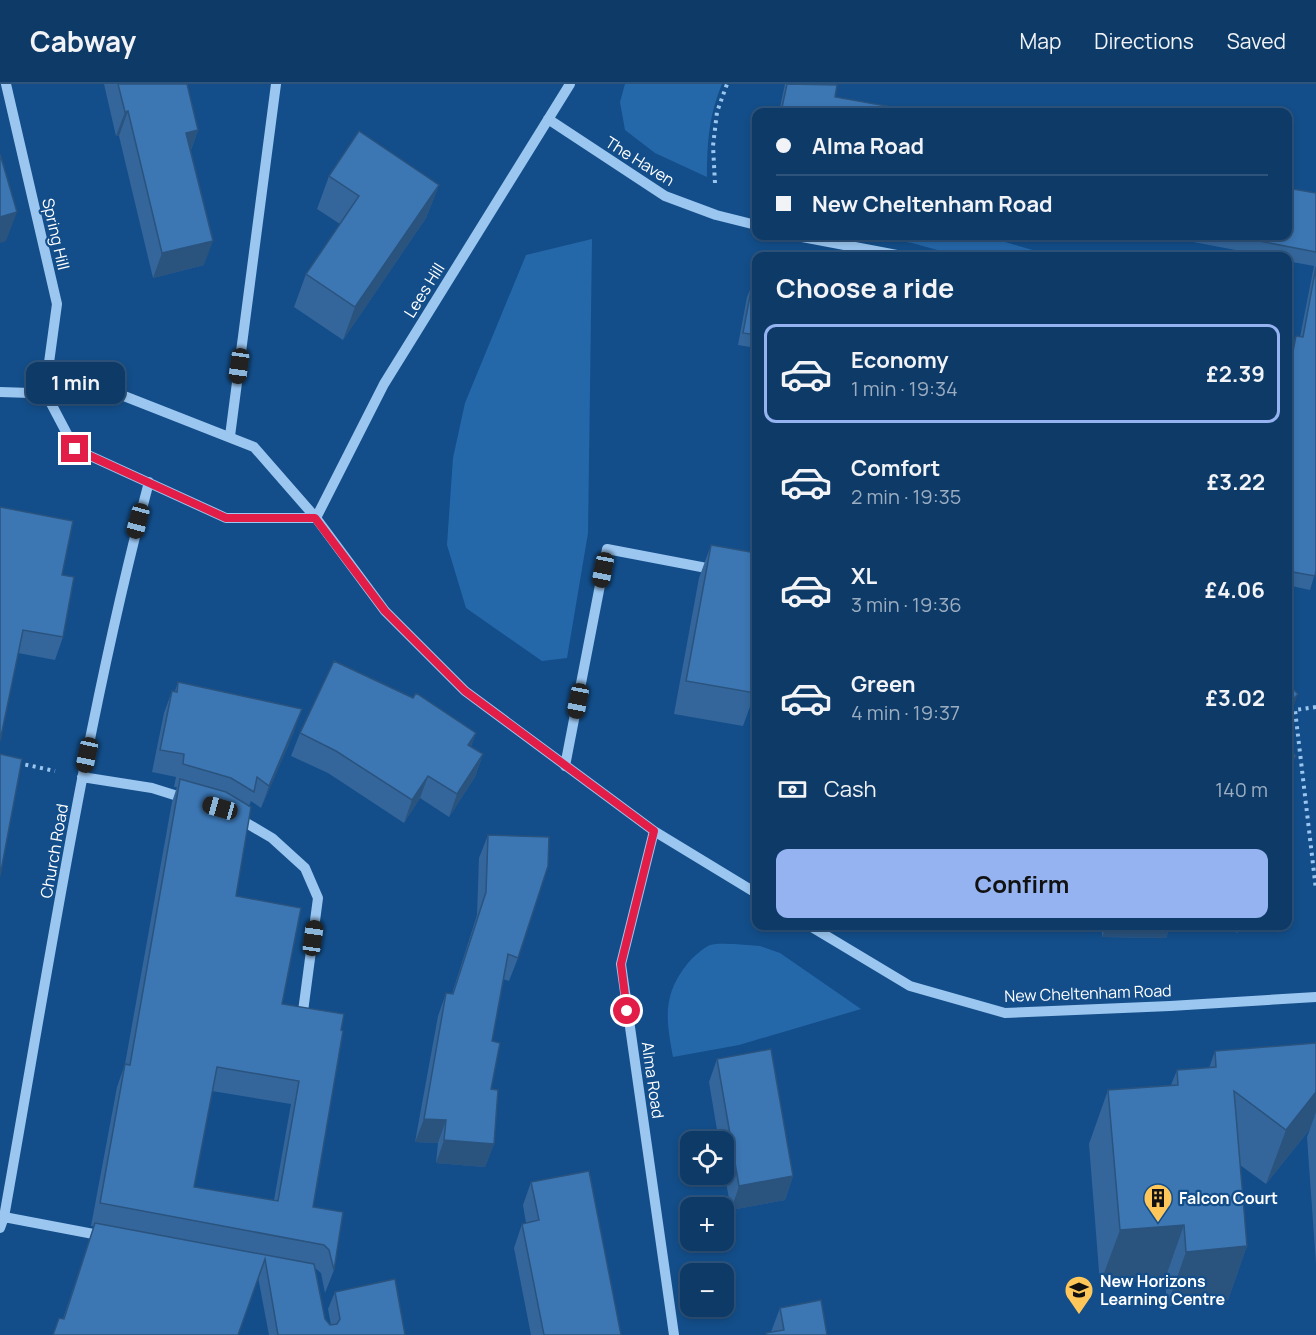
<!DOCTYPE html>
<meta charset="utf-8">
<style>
:root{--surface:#0e3a68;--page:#17416e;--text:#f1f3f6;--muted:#9badc0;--line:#2e547c;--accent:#95b2f1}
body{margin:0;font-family:Manrope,sans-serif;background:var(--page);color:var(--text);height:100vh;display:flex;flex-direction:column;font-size:22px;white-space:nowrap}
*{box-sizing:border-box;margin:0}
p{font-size:20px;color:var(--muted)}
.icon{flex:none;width:33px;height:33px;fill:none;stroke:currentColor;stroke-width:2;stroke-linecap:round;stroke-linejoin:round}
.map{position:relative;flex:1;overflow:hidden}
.sheet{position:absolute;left:752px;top:168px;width:540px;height:678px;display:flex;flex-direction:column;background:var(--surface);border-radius:12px;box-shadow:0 3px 9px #0003,0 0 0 2px var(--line)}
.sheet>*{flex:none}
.hud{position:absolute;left:752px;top:24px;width:540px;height:132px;border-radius:12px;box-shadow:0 3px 9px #0003,0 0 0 2px var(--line);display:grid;align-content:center;height:132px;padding:0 24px;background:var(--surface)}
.buttons{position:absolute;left:680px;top:1047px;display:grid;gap:12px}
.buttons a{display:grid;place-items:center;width:54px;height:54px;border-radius:12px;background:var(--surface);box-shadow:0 3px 9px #0003,0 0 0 2px var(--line);font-size:30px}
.end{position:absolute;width:27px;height:27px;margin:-14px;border:8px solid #e11d48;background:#fff;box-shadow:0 0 0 3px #fff}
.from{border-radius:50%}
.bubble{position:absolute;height:42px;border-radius:12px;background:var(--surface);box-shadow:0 3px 9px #0003,0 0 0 2px var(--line);font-size:20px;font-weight:700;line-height:42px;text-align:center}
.car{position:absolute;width:18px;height:36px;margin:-18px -9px;border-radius:8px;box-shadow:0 0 4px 2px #0007;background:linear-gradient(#222 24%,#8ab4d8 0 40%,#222 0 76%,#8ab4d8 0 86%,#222 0)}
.hud b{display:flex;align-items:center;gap:21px;height:57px;font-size:22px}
.hud b+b{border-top:2px solid var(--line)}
.hud i{width:15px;height:15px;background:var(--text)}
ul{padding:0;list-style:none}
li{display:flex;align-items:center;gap:18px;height:99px;margin:0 12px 9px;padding:0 12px;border:3px solid transparent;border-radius:12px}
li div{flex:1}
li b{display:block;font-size:22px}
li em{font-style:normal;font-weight:700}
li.active{border-color:var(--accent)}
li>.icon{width:54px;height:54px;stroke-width:1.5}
h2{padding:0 24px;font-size:27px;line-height:72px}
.pay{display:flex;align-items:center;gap:15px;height:66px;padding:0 24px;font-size:22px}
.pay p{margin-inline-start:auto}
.primary-button{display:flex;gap:12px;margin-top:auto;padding:12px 24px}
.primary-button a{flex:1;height:69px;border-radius:12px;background:var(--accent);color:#111;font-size:24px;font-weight:700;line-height:69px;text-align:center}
header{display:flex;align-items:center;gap:36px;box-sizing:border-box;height:84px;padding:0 30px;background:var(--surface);border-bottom:2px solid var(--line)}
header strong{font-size:28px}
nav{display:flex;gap:33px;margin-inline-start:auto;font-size:21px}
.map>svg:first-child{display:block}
.green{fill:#2568aa}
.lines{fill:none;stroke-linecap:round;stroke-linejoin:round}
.path{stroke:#9bc6f0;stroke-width:4;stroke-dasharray:3 4.5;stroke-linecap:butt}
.minor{stroke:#9bc6f0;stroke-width:10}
.wall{fill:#34669b;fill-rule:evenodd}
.shaded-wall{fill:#2a537e}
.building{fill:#3c77b4;stroke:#2a537e;stroke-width:1.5;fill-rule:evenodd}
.route{stroke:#e11d48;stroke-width:8}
.labels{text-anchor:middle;stroke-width:4.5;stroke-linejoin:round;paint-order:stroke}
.street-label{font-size:16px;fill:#fff;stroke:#134e8a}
.poi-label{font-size:16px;font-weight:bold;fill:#fff;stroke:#134e8a;text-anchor:start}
</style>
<header>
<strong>Cabway</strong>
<nav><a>Map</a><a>Directions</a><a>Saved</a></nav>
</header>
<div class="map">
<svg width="1316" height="1251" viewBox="0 0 1316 1251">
<rect width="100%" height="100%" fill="#134e8a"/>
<path class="green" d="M625,0H722C709,31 707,59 707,93L655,69L625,46L620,18Z
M871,152H984L1054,172H959L912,159Z
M592,155L588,449L567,574L542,577L466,524L447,461L453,374L465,319L526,171Z
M734,860L760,862L780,869L861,925L739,961L673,973C666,935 662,911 688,879C693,873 703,864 710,861C717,859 727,860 734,860Z"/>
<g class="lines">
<path class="path" d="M715,99L713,62L717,28L727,0
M1316,623L1295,626L1316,806
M18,679L55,687"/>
<path class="minor" d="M6,0L57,220L45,308
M548,35L665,112L716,131L756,141
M797,152L902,172
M0,308L124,312L254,363L316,434L385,527L465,607L654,747L756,809
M45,308L75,365L226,434H316
M230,352L276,0
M316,434L384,300L570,0
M565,682L607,465L717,486
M82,693L152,704L187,715
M238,734L272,754L305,784L318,814L302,935
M654,747L621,880L674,1251
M810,842L910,902L1005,929L1170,922L1316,913
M4,1133L104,1152
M0,1144L4,1133C48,887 85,640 149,398"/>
</g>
<path class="wall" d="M104,0H187L198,46L191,66L204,181L153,194L119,52H116Z
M785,0H835V13L920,28H779Z
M329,92L439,101L426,134L343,256L294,223L306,190L340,140L317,125Z
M1316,109V486L1310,506L1287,501V285L1291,266L1296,252L1300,253L1314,182L1287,177V172H1267L1162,152H1287Z
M752,201L756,202V264L738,261L747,213Z
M0,423L62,491L63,553L55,576L18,569Z
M711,461L755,609L743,642L674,630L699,494Z
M178,598L294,648L261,724L251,717L249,722L236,812L282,920L344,930L313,1123L343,1128L334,1186L325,1209L321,1189L315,1184L325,1235L331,1241L328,1225L335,1208L405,1251H269L258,1193L63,1235L94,1142H91L117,1003L125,980L172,718L177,703H174L176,693L152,688L164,629L172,607H175ZM212,1007L291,1020L274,1116L194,1103Z
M300,649H476L471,662L483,670L475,693L449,733L420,714L404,739L328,689L291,672Z
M488,751L518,874L509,897L503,895L492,957L491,1005L494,1060L485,1083L436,1079L438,1059L415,1058L438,932L446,909L452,910L477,831L479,774Z
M1102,842H1170L1166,854L1102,853Z
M1229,842H1245L1237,849Z
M1316,959V1180L1307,1053L1310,1045L1266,1100L1240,1081L1247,1162L1228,1216L1167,1222L1165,1195L1100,1200L1089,1060L1108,1006L1171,1001L1177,986L1209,984L1215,967Z
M717,975L793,1092L785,1116L731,1126L723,1081V1058H719L709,998Z
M531,1098L621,1251H531L514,1164L522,1140L526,1139L523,1121Z
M780,1224L827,1251H766V1249L771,1248Z"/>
<path class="shaded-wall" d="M128,27L119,52H116L125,28Z
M198,46L189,71L186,49Z
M439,101L426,134L343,256L355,223Z
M17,128L6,157L0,159V133Z
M213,157L204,181L153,194L162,169Z
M1298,610L1290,633L1287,636V622Z
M302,625L294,648L261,724L269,702Z
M476,649L467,672L468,661Z
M483,670L475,693L449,733L457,710Z
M1296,672L1287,695V681Z
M428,692L420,714L404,739L412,716Z
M1106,842H1170L1166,854L1102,853Z
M1240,842H1245L1237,849Z
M1316,1008V1028L1310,1045L1266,1100L1286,1046Z
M424,1035L446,1036L438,1059L415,1058Z
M444,1056L494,1060L485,1083L436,1079Z
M793,1092L785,1116L731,1126L739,1102Z
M1184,1141L1165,1195L1100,1200L1120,1146Z
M1247,1162L1228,1216L1167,1222L1186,1168Z"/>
<path class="building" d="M118,0H187L198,46L186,49L213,157L162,169L128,27L125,28Z
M787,0L837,1L835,13L920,28H781Z
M359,47L439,101L355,223L306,190L359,112L329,92Z
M0,70L17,128L0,133Z
M1287,104L1316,109V168L1233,152H1287Z
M1316,183V486L1315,492L1287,487V297L1296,252L1303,253Z
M752,201L756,202V251L743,249Z
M0,423L73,437L62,491L74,493L63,553L23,546L0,657Z
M711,461L756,469V603L755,609L686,597Z
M334,577L413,614L416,609L476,649L468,661L483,670L457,710L428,692L412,716L336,667L300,649Z
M178,598L302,625L269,702L257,693L254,708L231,694L183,680L184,670L160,666L172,607L177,608Z
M1287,599L1298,610L1287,622Z
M1287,663L1296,672L1287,681Z
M0,670L22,675L0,792Z
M180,695L226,708L251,723L236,812L301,824L282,920L344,930L341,946L343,947L313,1123L343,1128L334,1186L329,1166L324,1161L100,1119L125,980L130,981ZM217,983L299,997L278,1117L194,1103Z
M488,751L549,753L548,782L518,874L508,870L492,957L500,959L491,1005L498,1006L494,1060L444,1056L446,1036L424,1035L446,909L453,910L486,808Z
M1316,959V1008L1286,1046L1234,1007L1247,1162L1186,1168L1184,1141L1120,1146L1108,1006L1178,1001L1177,986L1216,983L1215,967Z
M771,965L793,1092L739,1102L717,975Z
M589,1087L621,1251H544L522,1140L539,1136L531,1098Z
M95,1139L314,1180L325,1235L330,1241L337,1240L340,1235L335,1208L395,1195L405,1251H278L265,1175L238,1251H53L59,1234L64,1235Z
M821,1216L827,1251H767L766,1249L784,1246L780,1224Z"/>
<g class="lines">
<path class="route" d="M75,365L226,434H315L385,527L465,607L654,747L621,880L627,927"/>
</g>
<defs>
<g id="building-pin" transform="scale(1.5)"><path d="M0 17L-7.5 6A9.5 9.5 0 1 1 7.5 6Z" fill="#ffc75a" stroke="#134e8a"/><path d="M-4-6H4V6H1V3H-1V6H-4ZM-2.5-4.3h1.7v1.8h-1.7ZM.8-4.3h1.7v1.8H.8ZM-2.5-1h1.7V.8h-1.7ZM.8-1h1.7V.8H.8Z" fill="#111"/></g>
<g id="school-pin" transform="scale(1.5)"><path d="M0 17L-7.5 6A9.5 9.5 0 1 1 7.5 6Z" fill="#ffc75a" stroke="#134e8a"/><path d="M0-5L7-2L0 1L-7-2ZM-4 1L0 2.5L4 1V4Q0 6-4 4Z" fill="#111"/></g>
</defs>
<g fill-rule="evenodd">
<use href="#building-pin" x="1158" y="1114"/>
<use href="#school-pin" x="1079" y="1206"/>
</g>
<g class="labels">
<g class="street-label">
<text transform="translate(640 77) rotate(32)" y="6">The Haven</text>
<text transform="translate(56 150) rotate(77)" y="6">Spring Hill</text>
<text transform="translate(424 206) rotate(-58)" y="6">Lees Hill</text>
<text transform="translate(54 767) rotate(-80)" y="6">Church Road</text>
<text transform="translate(1088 909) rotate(-2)" y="6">New Cheltenham Road</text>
<text transform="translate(653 996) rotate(82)" y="6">Alma Road</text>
</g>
<g class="poi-label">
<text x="1179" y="1120">Falcon Court</text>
<text x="1100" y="1203">New Horizons<tspan x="1100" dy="18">Learning Centre</tspan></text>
</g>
</g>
</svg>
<div class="buttons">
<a><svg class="icon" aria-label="locate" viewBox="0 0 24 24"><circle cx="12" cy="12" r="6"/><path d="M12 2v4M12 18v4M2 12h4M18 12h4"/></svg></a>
<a>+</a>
<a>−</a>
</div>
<i class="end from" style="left:627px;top:927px"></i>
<i class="end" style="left:75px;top:365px"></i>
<div class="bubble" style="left:26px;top:278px;width:99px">1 min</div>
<i class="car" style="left:239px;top:282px;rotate:188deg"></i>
<i class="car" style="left:138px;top:437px;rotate:195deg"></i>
<i class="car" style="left:603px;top:486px;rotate:191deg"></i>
<i class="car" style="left:578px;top:617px;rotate:191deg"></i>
<i class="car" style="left:87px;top:671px;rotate:192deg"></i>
<i class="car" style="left:220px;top:724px;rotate:286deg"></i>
<i class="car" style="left:313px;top:854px;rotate:8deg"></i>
<div class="hud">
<b><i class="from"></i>Alma Road</b>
<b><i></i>New Cheltenham Road</b>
</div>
<section class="sheet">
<h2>Choose a ride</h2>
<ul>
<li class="active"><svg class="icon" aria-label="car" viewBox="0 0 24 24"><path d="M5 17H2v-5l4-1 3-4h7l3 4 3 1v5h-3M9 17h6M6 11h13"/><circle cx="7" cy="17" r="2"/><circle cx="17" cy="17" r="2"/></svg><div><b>Economy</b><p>1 min · 19:34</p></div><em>£2.39</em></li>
<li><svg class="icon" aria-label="car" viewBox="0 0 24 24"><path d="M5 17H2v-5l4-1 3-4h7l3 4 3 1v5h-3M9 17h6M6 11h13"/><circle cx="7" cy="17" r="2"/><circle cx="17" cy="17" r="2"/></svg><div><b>Comfort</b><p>2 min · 19:35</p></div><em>£3.22</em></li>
<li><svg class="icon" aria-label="car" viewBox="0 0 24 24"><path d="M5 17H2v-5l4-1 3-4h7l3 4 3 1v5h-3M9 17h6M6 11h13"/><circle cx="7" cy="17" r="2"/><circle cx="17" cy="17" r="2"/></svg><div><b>XL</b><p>3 min · 19:36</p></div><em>£4.06</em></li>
<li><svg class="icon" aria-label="car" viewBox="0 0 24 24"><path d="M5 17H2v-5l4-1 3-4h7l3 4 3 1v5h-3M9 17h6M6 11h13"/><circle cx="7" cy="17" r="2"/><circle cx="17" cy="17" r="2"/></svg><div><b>Green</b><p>4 min · 19:37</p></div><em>£3.02</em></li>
</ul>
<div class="pay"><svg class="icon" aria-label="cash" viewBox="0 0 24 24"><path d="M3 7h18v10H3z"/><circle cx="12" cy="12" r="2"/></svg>Cash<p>140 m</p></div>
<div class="primary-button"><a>Confirm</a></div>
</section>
</div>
